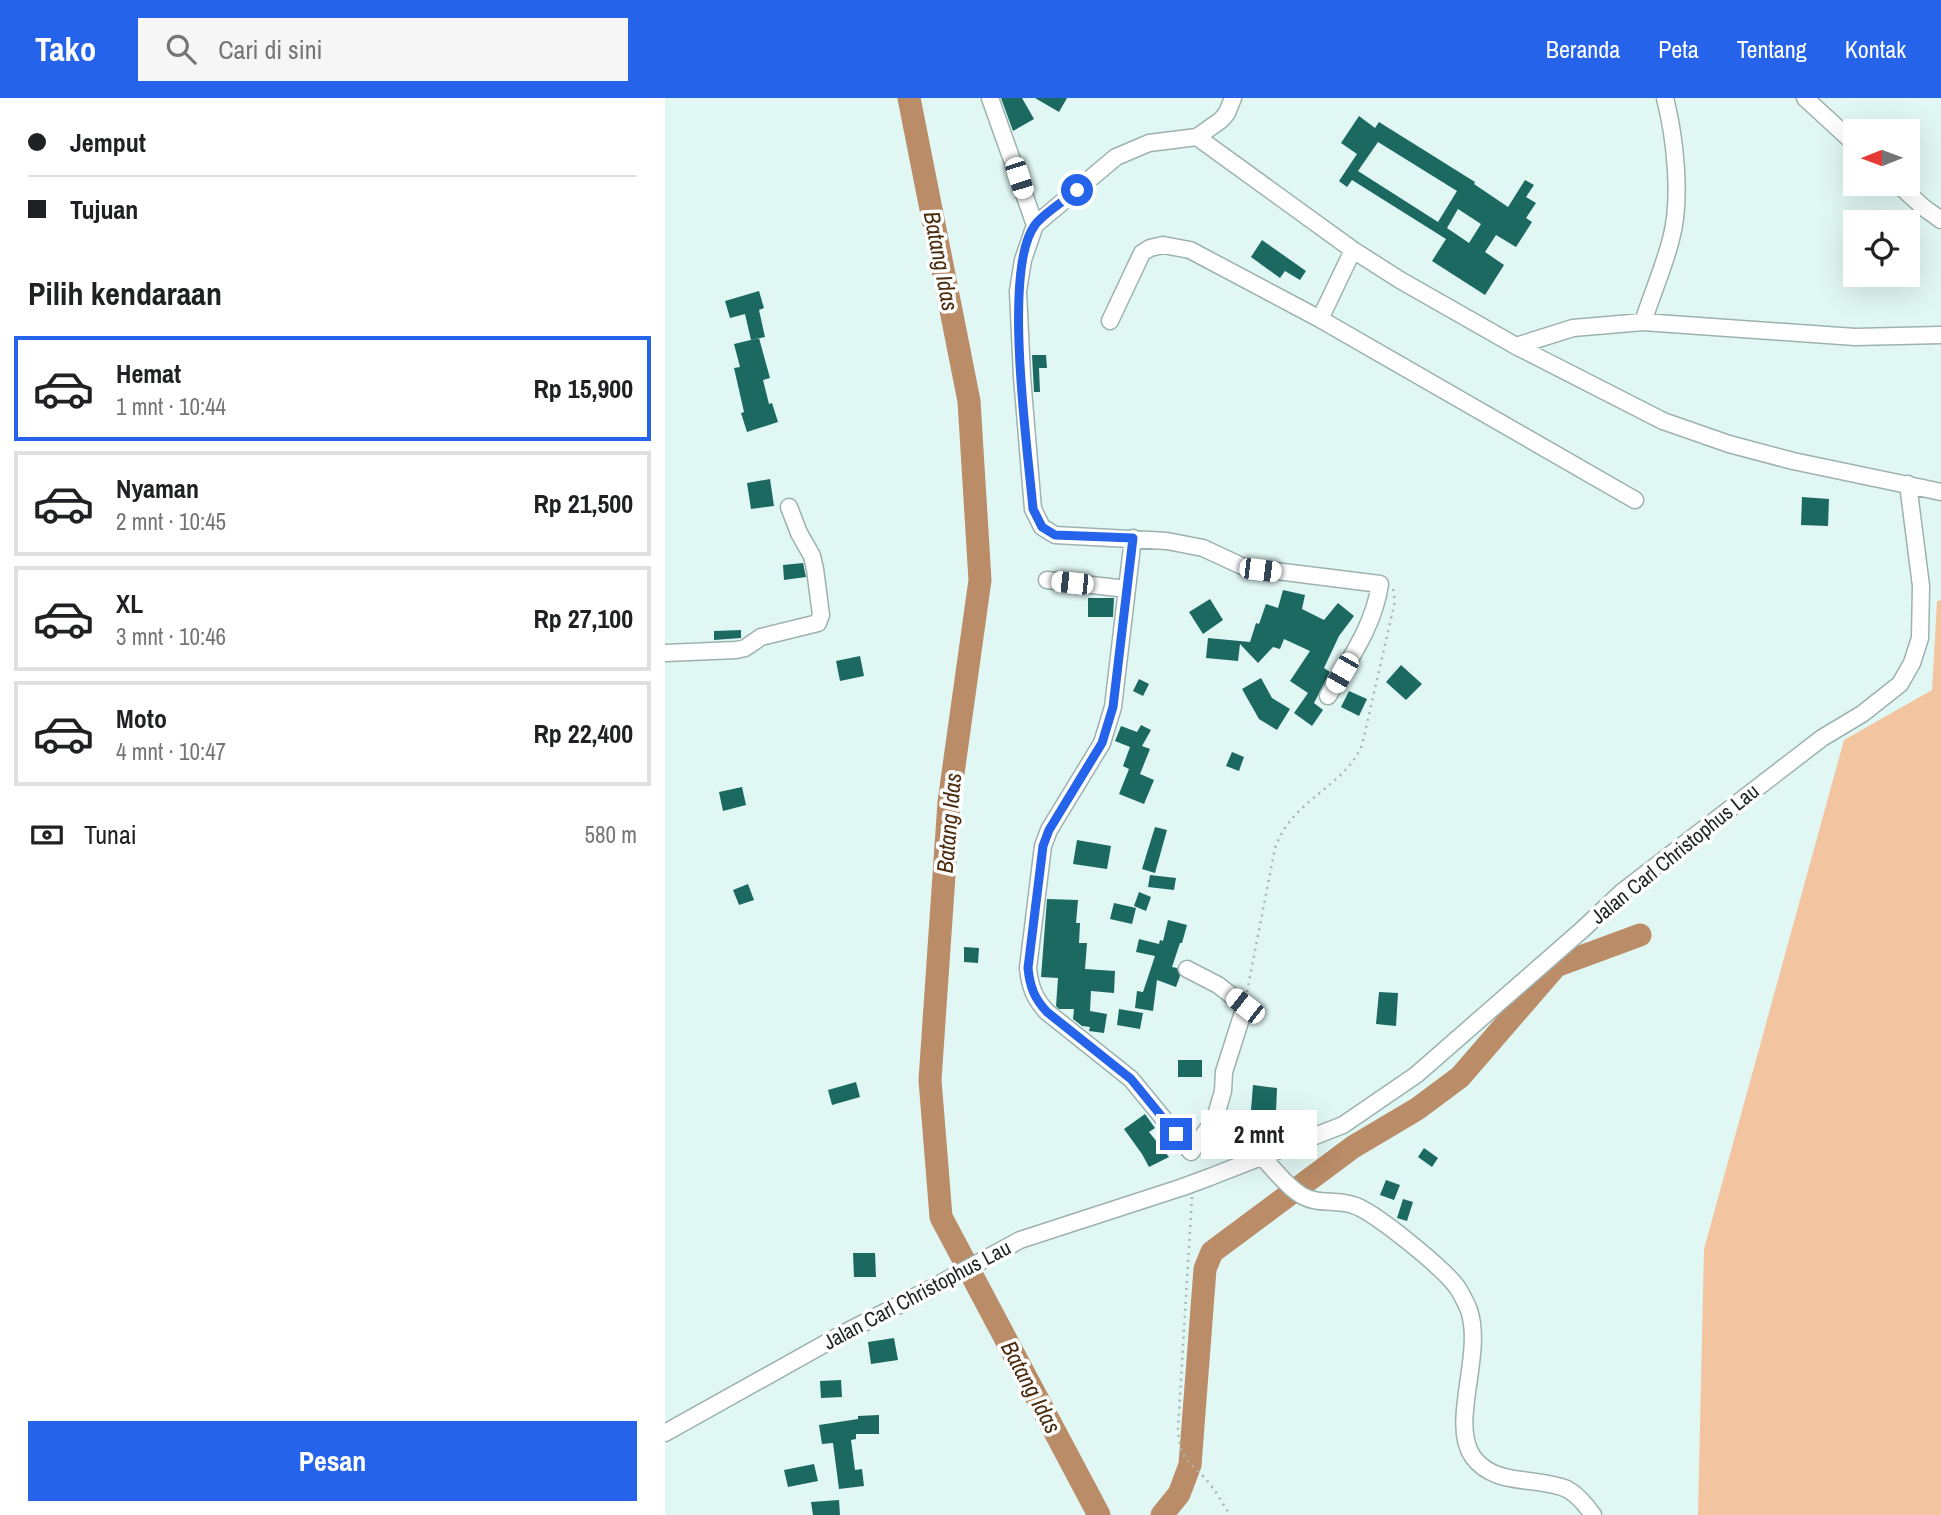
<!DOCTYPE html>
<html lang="id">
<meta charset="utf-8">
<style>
:root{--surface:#fff;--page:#f6f6f6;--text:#202124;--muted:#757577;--line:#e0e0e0;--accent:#2563eb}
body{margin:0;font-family:"Archivo Narrow",sans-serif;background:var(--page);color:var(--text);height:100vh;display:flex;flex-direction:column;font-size:26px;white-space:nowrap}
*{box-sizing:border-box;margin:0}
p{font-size:23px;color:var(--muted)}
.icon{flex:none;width:38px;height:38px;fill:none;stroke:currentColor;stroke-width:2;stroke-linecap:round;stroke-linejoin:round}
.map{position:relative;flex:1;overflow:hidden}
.side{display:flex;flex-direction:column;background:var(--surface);width:665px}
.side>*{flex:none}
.guide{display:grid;align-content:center;height:154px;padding:0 28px;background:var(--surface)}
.needle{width:46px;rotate:269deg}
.tools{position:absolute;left:1178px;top:21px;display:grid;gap:14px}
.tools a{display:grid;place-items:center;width:77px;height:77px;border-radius:0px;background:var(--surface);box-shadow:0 7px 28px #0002;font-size:35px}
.end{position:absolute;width:32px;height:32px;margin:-16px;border:9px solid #2563eb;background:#fff;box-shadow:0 0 0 4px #fff}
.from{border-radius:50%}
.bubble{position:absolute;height:49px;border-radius:0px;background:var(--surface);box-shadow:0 7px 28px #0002;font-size:23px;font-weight:800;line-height:49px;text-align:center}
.car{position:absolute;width:21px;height:42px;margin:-21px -10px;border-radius:9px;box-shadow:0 0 5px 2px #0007;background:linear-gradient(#fff 24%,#345 0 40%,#fff 0 76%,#345 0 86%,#fff 0)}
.guide b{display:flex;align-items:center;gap:24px;height:66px;font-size:26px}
.guide b+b{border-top:2px solid var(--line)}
.guide i{width:18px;height:18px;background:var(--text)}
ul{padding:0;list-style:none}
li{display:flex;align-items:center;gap:21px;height:105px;margin:0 14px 10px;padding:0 14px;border:4px solid var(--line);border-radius:0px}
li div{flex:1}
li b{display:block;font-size:26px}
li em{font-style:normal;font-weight:800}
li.selected{border-color:var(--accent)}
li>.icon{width:63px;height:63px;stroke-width:1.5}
h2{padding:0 28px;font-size:32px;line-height:84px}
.pay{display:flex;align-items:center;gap:18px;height:77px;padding:0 28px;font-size:26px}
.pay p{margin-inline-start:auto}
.cta{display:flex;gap:14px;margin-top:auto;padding:14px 28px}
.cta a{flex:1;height:80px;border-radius:0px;background:var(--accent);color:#fff;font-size:28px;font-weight:800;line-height:80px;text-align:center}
header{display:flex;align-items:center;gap:42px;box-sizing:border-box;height:98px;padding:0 35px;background:var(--accent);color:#fff}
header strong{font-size:33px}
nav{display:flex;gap:38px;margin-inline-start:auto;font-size:24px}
.search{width:490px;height:63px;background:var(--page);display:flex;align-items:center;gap:18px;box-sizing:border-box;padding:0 24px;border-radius:0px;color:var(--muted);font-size:26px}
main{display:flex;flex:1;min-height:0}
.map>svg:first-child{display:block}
.green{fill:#f2c4a0}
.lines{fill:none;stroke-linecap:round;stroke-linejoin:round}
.river{stroke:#ba8c68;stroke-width:23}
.building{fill:#1b6961;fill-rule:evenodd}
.minor-casing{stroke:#9db2ae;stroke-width:19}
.path{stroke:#a6b8b5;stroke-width:2.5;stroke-dasharray:2 5;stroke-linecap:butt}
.minor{stroke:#fff;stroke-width:16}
.minor-bridge-casing{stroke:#9db2ae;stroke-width:19;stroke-linecap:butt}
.minor-bridge{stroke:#fff;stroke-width:16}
.route{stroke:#2563eb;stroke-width:9}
.labels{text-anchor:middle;stroke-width:7;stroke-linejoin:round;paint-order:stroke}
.street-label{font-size:21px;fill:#1e2625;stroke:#fff}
.water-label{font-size:23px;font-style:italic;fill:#4c2c0f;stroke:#fff}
</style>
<header>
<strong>Tako</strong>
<div class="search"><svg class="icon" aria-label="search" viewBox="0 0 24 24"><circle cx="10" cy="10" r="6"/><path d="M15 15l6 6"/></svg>Cari di sini</div>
<nav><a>Beranda</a><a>Peta</a><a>Tentang</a><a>Kontak</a></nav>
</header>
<main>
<section class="side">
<div class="guide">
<b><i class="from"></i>Jemput</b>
<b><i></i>Tujuan</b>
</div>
<h2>Pilih kendaraan</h2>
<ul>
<li class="selected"><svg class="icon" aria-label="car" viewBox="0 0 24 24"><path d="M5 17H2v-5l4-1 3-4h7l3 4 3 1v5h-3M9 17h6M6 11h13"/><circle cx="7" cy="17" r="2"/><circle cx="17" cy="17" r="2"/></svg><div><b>Hemat</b><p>1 mnt · 10:44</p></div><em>Rp 15,900</em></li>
<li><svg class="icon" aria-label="car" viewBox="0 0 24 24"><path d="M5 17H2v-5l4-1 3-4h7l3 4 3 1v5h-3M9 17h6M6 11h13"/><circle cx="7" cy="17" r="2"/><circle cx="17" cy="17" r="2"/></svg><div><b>Nyaman</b><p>2 mnt · 10:45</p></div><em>Rp 21,500</em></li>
<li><svg class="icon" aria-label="car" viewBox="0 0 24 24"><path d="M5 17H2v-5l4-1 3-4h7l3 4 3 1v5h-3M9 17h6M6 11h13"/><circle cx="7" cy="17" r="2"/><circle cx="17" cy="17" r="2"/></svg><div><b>XL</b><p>3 mnt · 10:46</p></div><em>Rp 27,100</em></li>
<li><svg class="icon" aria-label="car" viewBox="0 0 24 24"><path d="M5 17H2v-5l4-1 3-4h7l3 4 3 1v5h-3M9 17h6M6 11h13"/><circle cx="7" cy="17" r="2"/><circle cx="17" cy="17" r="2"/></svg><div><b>Moto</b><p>4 mnt · 10:47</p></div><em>Rp 22,400</em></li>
</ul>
<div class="pay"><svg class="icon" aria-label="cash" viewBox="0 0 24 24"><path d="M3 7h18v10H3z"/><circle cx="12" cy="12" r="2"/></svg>Tunai<p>580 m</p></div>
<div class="cta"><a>Pesan</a></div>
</section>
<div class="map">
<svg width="1276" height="1417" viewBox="0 0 1276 1417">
<rect width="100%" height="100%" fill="#e1f7f3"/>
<path class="green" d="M1276,502V1417H1033L1039,1151L1179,642L1267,592L1272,503Z"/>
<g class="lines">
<path class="river" d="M244,0L304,303L315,482L284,704L265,982L276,1119L434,1417
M497,1417L514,1396L525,1367L540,1171L547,1154L688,1049L752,1011L795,979L891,868L975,837"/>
</g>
<path class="building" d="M336,0H357L369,21L348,33Z
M370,0H402L394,14Z
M694,18L710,30L714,24L810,84L809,86L843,109L860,82L869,87L861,99L871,105L861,120L867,124L851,149L831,137L820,154L839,167L820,197L767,163L781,141L687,82L682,89L674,83L692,56L676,45ZM713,44L792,93L773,124L693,73ZM793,111L816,126L804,145L782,130Z
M597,142L641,173L635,182L620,173L615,180L586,159Z
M94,193L99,210L94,212L100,239L86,242L80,216L65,220L60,203Z
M94,240L105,280L98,282L104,306L107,305L113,324L82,334L76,315L79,314L69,270L75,269L69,246Z
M367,257H381L382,270H374L375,294H369Z
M105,381L109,408L86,411L82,385Z
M1137,399L1164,401L1163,428L1136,427Z
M138,465L141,479L119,482L118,467Z
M618,492L640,497L637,511L659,522L673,505L689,518L674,538L659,570L665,574L649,605L658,612L647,628L629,615L643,595L625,583L645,553L619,541L615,551L608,549L593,565L575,546L573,563L541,560L543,540L585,544L591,525L594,526L601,506L613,510Z
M423,500H449L448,519H423Z
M545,501L558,522L538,536L524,514Z
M76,532V540L49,542V533Z
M195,558L199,578L175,583L171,563Z
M736,567L757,586L741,602L721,584Z
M596,580L607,600L625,611L612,632L594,621L577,591Z
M474,581L484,586L478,598L468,593Z
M684,593L702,601L694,618L676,609Z
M476,627L486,632L477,648L485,651L475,676L489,682L479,706L454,696L464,671L458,668L465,649L450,643L456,628L472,634Z
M567,654L579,659L574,673L561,668Z
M77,689L81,707L58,713L54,694Z
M490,729L502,732L490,775L477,771Z
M412,742L446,748L442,771L408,766Z
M485,777L511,780L509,792L483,789Z
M83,786L89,802L74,807L68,792Z
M474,794L486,799L481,813L469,808Z
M382,801L413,802L411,825H415L414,845H422L420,871L450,873L449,895L426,893L425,913L442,916L439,935L424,933L425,929L417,928L408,921L409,911H394L391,908L393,880L376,879Z
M449,805L471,810L467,826L445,821Z
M503,822L522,827L517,845H515L507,869L512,870L515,878L511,889L492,882L488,913L470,910L472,893L478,894L490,858L471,854L474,841L494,846L495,842L498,843Z
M299,849L314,850L313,865L299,864Z
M714,894L733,895L731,928L711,926Z
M454,911L478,915L475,931L452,927Z
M513,962H537V979H513Z
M191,984L195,999L167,1007L163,992Z
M588,987L612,990L611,1014L586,1012Z
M480,1016L490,1030L484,1034L504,1059L484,1069L477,1056L459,1031Z
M759,1050L773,1060L767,1069L753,1059Z
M721,1082L735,1087L729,1102L715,1097Z
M738,1101L748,1104L742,1123L732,1120Z
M188,1155H210L211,1179H189Z
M229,1240L233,1262L206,1266L203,1244Z
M176,1282L177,1299L156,1300L155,1283Z
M214,1317V1336H191V1341L186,1342L190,1372L197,1371L199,1388L174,1391L168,1345L157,1346L154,1327L193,1321V1318Z
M149,1366L153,1383L123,1389L119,1372Z
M174,1402L175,1417H148L146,1404Z"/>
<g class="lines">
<g class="minor-casing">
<path id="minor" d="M325,0L370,127
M568,0L562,15L556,22L532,39L484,45L451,59L370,127L358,162L353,193L357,279L368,411L377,429L390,437L502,443L538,450L579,469L715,486C709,528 684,562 663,598
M1140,0L1190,46
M532,39L688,152L735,182L851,248L998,323L1064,346L1128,363L1276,394
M1233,86L1258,109L1276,122
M655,221L970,402
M445,223L477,155L485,150L498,147L525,152L655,221L688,152
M978,224C987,196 999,169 1006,141C1017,101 1010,39 1000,0
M851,248L908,230L978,224L1190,239L1276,237
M468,440L448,609L437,645L384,732L378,748L363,870C365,889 369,900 382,914L466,981L526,1054L550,1021L558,993L559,974L580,908L553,887L522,871
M382,482L462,491
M0,555L71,552L80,550L96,539L153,525L156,517L150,471L147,458L134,435L124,409
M598,1060C610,1072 621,1088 636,1097C652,1107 671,1101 688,1107C709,1113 778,1170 792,1189C796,1195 801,1205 804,1212C819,1257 784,1325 808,1359C830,1389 871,1378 902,1391C913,1397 921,1407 928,1417
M545,1079L678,1027L751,977L918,831L957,794L1157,640L1197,616L1235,586L1247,565L1255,540L1256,488L1243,386
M0,1335L179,1235L265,1191L355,1142L518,1089"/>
</g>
<path class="path" d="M582,894L610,750C628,700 679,690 697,647L730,503L728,491
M527,1099L513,1331C515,1360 520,1360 539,1379C549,1390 557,1404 565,1417"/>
<use href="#minor" class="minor"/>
<g class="minor-bridge-casing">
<path id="minor-bridge" d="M518,1089L545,1079"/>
</g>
<use href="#minor-bridge" class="minor-bridge"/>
</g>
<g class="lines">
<path class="route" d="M412,92C400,103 379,115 370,127C337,170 363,353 368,411L377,429L390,437L468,440L448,609L437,645L384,732L378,748L363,870C365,889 369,900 382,914L466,981L511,1036"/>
</g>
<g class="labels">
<g class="street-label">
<text transform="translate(1010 756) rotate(-39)" y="7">Jalan Carl Christophus Lau</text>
<text transform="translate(252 1197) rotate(-28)" y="7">Jalan Carl Christophus Lau</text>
</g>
<g class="water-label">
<text transform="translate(276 163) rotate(79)" y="8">Batang Idas</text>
<text transform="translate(284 725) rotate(-85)" y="8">Batang Idas</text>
<text transform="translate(366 1289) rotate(62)" y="8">Batang Idas</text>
</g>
</g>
</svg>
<div class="tools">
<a><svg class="needle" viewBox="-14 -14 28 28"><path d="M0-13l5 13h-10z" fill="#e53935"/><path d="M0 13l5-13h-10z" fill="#757577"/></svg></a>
<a><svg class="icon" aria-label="locate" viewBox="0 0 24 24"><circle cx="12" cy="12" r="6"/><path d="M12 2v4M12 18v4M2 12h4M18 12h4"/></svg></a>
</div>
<i class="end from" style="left:412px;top:92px"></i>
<i class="end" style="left:511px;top:1036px"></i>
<div class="bubble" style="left:536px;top:1012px;width:116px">2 mnt</div>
<i class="car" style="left:354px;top:80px;rotate:162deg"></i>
<i class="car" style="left:595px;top:472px;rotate:97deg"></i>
<i class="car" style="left:407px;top:485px;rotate:276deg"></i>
<i class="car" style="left:677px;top:575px;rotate:210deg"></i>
<i class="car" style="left:580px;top:908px;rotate:308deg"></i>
</div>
</main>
